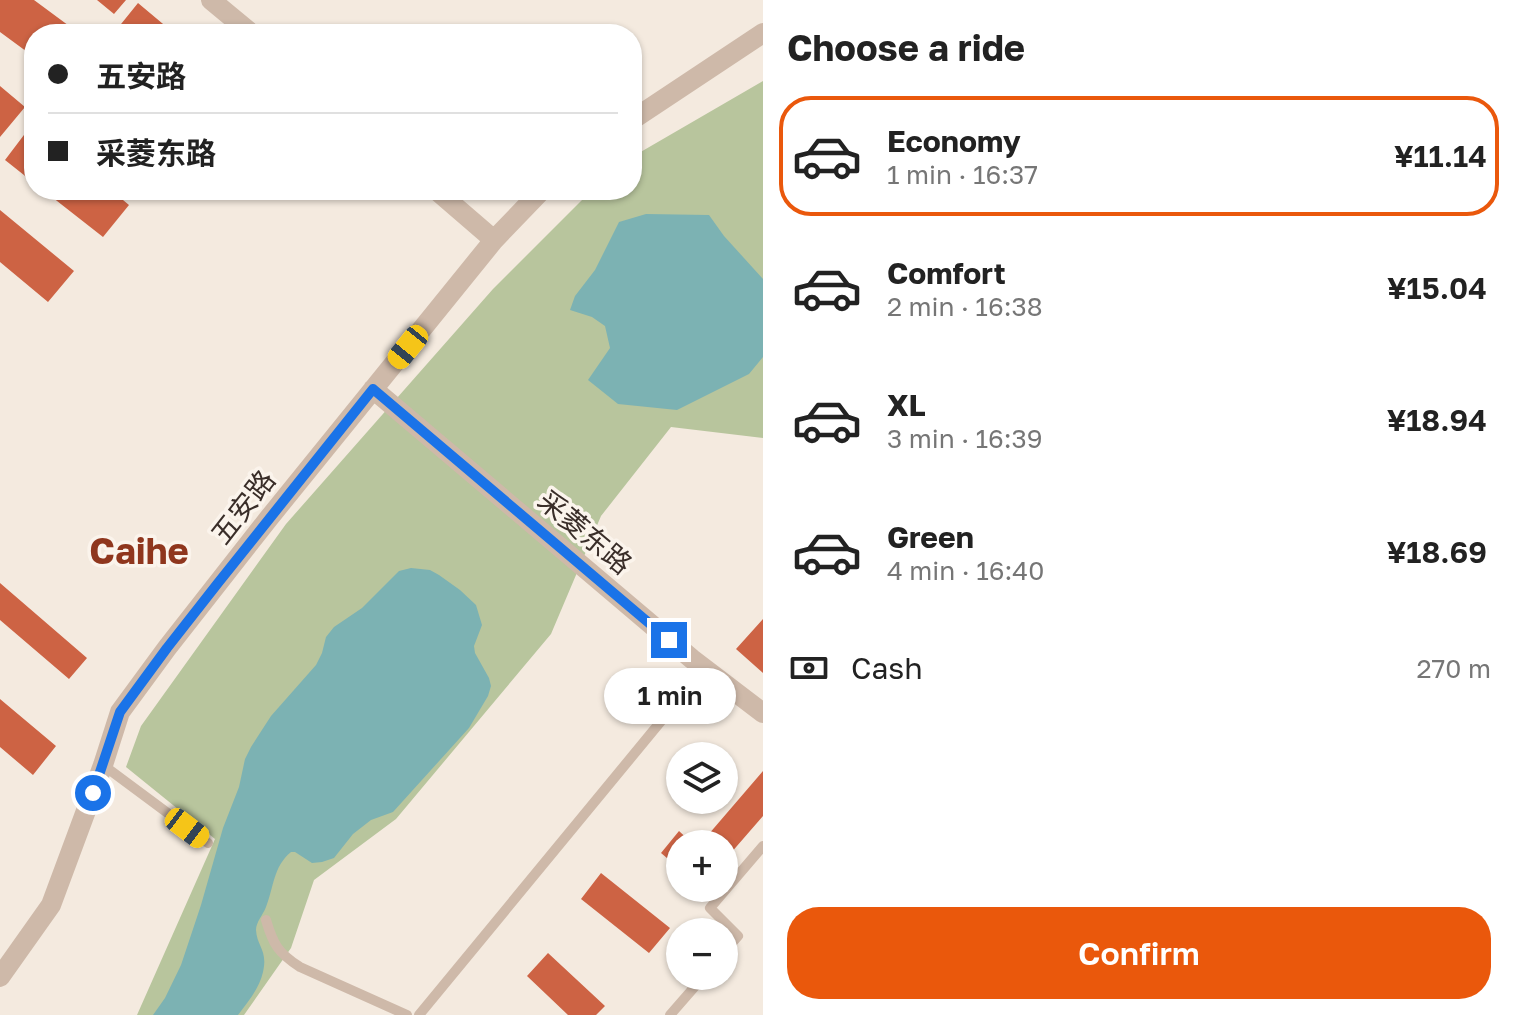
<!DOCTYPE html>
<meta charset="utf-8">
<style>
:root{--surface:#fff;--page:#f6f6f6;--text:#222;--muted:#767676;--line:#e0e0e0;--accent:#ea580c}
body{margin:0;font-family:"Golos Text","Noto Sans SC",sans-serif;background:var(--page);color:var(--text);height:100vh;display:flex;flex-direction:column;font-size:30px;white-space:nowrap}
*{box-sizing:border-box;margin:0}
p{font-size:26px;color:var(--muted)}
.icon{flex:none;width:44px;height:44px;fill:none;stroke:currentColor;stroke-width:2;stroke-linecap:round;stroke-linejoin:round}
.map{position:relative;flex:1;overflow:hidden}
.panel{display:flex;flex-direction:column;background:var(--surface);width:752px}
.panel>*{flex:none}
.hud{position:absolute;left:24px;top:24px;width:618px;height:176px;border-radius:32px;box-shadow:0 2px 6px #0004;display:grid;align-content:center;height:176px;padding:0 24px;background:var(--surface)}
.buttons{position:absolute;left:666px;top:742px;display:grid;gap:16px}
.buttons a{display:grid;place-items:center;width:72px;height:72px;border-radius:50%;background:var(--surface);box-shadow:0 2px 6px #0004;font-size:40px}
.end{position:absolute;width:36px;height:36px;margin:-18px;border:10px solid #1a73e8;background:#fff;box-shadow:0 0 0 4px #fff}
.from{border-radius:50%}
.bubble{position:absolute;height:56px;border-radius:28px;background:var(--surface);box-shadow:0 2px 6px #0004;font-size:26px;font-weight:600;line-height:56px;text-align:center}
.car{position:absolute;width:24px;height:48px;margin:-24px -12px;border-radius:10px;box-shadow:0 0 6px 2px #0007;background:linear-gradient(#f5c518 24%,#345 0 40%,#f5c518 0 76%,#345 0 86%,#f5c518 0)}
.hud b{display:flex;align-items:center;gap:28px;height:76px;font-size:30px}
.hud b+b{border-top:2px solid var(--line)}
.hud i{width:20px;height:20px;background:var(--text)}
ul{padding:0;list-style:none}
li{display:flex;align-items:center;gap:24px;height:120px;margin:0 16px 12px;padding:0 8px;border:4px solid transparent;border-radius:32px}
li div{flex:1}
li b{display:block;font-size:30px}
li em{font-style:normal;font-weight:600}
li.on{border-color:var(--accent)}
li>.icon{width:72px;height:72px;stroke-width:1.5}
h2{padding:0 24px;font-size:36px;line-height:96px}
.pay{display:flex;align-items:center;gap:20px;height:88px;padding:0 24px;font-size:30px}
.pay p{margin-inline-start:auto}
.action{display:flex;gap:16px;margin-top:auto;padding:16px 24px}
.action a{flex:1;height:92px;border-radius:32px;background:var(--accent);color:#fff;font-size:32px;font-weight:600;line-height:92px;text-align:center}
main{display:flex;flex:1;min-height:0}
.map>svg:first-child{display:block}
.green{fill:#b8c59d}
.water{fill:#7cb2b3}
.building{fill:#cd6344}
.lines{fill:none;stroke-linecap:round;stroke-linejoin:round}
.lane{stroke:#ceb9a9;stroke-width:10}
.street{stroke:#ceb9a9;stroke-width:20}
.route{stroke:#1a73e8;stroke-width:10}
.labels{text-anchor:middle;stroke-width:7;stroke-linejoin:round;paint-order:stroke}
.street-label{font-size:28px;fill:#3a2e29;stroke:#fbf4ec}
.district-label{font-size:36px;font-weight:bold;fill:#8f361d;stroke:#fbf4ec}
</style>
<main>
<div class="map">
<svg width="763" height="1015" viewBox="0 0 763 1015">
<rect width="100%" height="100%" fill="#f4eadf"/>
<path class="green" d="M763,81V438L671,427L601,516L551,634L396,819L314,880L291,948L244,1015H137L215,839L126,767L141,726L286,524L493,289L592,190H632V157Z"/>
<path class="water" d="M646,214L709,215L724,236L763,279V357L749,374L677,410L618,404L588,380L610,348L605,326L592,317L570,310L575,296L595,270L619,222Z
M411,568L430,570L439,575L460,590L476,605L482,625L474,646L475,653L489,678L491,686L488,696L469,728L393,812L371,820L353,834L334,858L322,862L312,863L295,852H291C273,867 274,887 266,907C263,915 256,922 256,930C257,947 268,950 263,972C259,989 248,1002 238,1015H153L165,998L181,965L201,905L223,828L239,787L245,759L251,747L271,716L316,665L322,653L326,637L334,627L362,608L399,571Z"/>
<path class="building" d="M0,0H34L80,34H34V57L0,32Z
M97,0H126L114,14Z
M138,3L175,34H113Z
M0,86L25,107L0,137Z
M30,127L34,130V183L5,160Z
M43,190H111L129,205L103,237Z
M0,210L74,271L48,302L0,262Z
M0,583L87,658L69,679L0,620Z
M763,619V673L736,649Z
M0,699L56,746L33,775L0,747Z
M763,771V816L730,854L724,849V844H718L708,835Z
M679,831L693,844H680V869L661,853Z
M601,873L670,928L649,953L581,899Z
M548,953L605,1006L596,1015H568L527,976Z"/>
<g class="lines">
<path class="lane" d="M103,765L208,843
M266,920C273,944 278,953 300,967L407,1015
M724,952L738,936L710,908L763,846
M419,1015L704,669
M670,1015L704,976"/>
<path class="street" d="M211,0L252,34
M632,120L763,33
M436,190L494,240
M373,389L692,659L763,713
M0,977L51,905L103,765L120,712L167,648L269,518L494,240L542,190"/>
</g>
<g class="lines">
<path class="route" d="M93,793L120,712L167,648L218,583L373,389L669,640"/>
</g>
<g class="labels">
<g class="street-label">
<text transform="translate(243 507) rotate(-52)" y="10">五安路</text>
<text transform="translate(585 532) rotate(40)" y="10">采菱东路</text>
</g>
<g class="district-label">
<text x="139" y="564">Caihe</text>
</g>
</g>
</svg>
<div class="buttons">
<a><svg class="icon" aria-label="layers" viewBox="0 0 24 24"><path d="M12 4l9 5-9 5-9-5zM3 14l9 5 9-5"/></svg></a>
<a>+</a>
<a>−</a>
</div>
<i class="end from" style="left:93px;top:793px"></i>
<i class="end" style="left:669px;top:640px"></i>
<div class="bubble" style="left:604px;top:668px;width:132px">1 min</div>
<i class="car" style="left:408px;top:347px;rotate:219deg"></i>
<i class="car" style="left:187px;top:828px;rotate:127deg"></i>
<div class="hud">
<b><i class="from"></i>五安路</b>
<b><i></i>采菱东路</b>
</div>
</div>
<section class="panel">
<h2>Choose a ride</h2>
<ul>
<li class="on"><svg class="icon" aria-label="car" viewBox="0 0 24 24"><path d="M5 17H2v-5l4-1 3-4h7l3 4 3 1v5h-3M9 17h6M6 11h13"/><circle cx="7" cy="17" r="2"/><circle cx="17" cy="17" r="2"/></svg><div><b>Economy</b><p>1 min · 16:37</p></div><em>¥11.14</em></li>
<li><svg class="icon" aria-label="car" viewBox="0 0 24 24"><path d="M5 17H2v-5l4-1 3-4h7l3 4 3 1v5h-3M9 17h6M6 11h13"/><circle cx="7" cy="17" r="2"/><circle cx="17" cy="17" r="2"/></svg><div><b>Comfort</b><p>2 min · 16:38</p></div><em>¥15.04</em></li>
<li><svg class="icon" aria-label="car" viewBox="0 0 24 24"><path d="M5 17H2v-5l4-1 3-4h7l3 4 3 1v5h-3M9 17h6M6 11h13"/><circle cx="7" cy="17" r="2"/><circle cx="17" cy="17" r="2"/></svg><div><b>XL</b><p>3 min · 16:39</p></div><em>¥18.94</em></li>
<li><svg class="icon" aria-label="car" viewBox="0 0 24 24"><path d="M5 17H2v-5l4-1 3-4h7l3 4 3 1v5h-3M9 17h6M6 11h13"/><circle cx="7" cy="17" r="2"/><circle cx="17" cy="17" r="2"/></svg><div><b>Green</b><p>4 min · 16:40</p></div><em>¥18.69</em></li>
</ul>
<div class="pay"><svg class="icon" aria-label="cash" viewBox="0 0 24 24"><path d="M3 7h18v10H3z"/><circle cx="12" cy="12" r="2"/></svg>Cash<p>270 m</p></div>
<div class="action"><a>Confirm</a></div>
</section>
</main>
